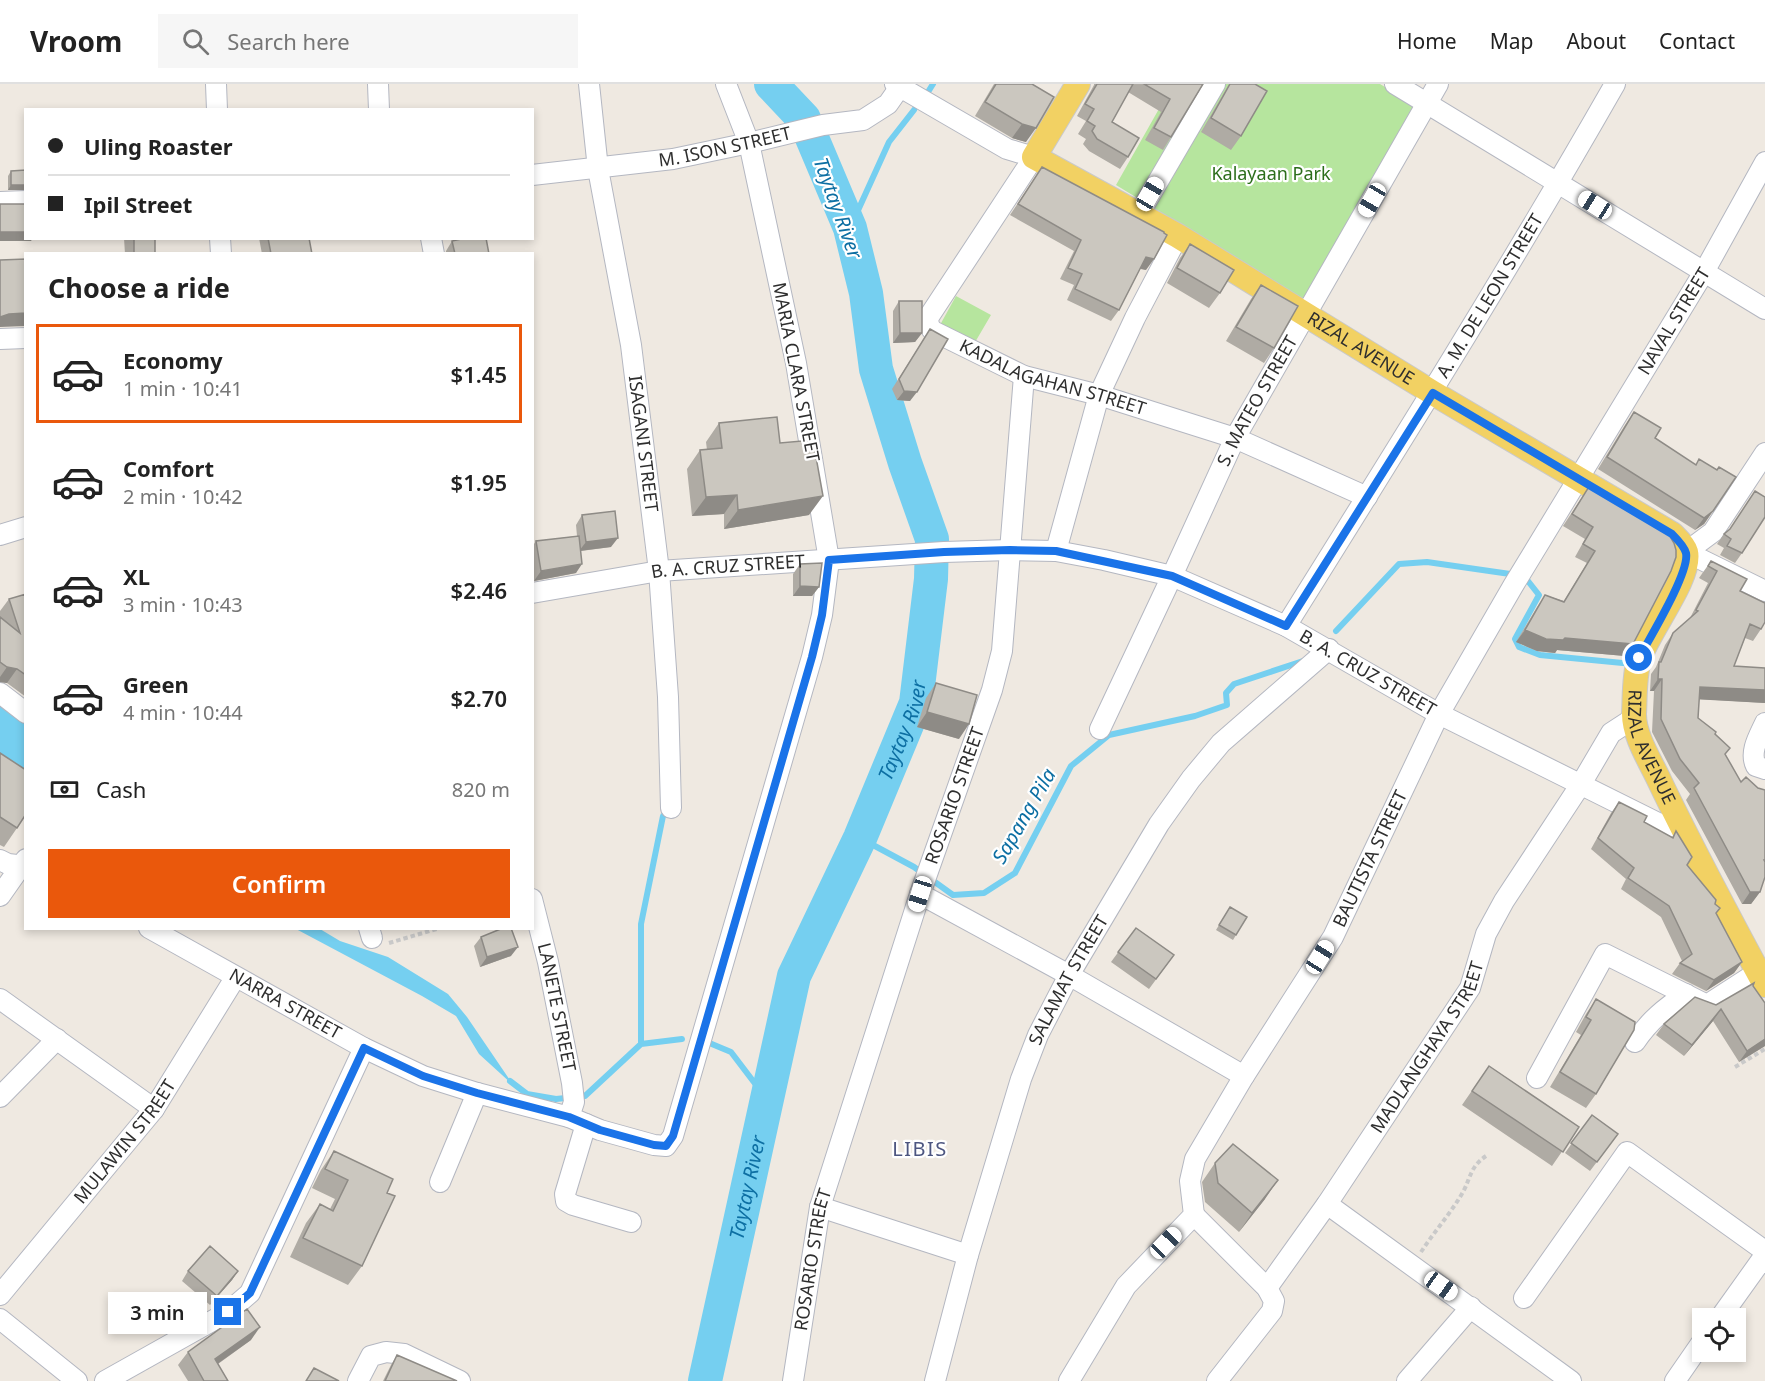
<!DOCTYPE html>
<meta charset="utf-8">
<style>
:root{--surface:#fff;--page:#f6f6f6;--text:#222;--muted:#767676;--line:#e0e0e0;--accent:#ea580c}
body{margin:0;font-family:"Noto Sans",sans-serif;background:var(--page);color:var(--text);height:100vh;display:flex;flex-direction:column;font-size:22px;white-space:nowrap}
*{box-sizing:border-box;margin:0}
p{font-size:20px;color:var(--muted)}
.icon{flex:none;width:33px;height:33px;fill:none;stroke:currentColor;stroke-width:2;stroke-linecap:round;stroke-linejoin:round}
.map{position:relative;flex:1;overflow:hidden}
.details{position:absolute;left:24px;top:168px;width:510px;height:678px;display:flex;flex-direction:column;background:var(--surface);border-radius:0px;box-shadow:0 3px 9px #0003}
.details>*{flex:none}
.guide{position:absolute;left:24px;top:24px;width:510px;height:132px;border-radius:0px;box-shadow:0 3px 9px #0003;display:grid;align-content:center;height:132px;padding:0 24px;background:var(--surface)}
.tools{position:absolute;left:1692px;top:1224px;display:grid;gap:12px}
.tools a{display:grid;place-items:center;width:54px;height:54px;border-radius:0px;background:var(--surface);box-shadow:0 3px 9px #0003;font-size:30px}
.end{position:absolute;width:27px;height:27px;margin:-14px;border:8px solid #1a73e8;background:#fff;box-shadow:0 0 0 3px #fff}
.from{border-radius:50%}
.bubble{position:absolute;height:42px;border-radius:0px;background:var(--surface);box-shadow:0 3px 9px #0003;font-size:20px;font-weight:600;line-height:42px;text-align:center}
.car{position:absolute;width:18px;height:36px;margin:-18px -9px;border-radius:8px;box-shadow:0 0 4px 2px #0007;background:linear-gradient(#fff 24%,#345 0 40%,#fff 0 76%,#345 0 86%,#fff 0)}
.guide b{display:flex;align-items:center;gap:21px;height:57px;font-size:22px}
.guide b+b{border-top:2px solid var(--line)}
.guide i{width:15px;height:15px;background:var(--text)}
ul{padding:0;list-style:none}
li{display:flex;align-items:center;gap:18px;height:99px;margin:0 12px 9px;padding:0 12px;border:3px solid transparent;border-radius:0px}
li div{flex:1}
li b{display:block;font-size:22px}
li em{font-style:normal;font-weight:600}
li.active{border-color:var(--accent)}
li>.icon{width:54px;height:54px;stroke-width:1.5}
h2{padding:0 24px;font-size:27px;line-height:72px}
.pay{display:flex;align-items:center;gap:15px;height:66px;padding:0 24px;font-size:22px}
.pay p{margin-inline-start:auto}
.action{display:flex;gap:12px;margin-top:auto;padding:12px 24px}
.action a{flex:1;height:69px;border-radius:0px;background:var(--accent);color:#fff;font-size:24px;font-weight:600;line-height:69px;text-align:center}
header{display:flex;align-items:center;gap:36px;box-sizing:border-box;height:84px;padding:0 30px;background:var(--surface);border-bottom:2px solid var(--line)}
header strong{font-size:28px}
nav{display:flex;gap:33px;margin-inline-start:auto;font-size:21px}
.search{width:420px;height:54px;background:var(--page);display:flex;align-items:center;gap:15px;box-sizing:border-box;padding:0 21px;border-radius:0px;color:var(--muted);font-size:22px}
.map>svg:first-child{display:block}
.green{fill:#b6e59e}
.water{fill:#75cff0}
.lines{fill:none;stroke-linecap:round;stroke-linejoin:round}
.stream{stroke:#75cff0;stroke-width:6}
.river{stroke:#75cff0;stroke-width:34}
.minor-casing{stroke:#b4b7c1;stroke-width:22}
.major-casing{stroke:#c9c9c9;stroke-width:26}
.path{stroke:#c9c9c9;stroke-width:4;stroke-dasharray:4.5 3;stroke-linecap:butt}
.minor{stroke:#fff;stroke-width:20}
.major{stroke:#f2d163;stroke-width:24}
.wall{fill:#afaba4}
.shaded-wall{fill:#8e8b86}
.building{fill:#cbc7bf;stroke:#8e8b86;stroke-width:1.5}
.route{stroke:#1a73e8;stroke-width:8}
.labels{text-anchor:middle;stroke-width:4.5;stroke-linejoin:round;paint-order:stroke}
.street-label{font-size:18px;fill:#2e2e2e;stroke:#fff}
.park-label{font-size:18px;fill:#2c6e1b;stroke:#fff}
.water-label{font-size:20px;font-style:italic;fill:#0d6fa3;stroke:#fff}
.neighbourhood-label{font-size:20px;letter-spacing:1.5px;fill:#4d5680;stroke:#fff}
</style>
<header>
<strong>Vroom</strong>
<div class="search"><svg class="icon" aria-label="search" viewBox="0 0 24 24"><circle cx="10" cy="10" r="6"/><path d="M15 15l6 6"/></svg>Search here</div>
<nav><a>Home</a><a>Map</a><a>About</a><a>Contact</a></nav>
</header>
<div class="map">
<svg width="1765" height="1297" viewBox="0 0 1765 1297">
<rect width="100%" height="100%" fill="#efe9e1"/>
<path class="green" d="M1173,0H1380L1415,21L1304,216L1116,101Z
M956,212L991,231L974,260L940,241Z"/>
<path class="water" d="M0,618L25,640V691L0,672Z
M296,845H320L340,857L388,873L448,910L467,933L514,1002L479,970L456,932L422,912Z"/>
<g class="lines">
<path class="stream" d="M928,8L933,0
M850,144L889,58L914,26
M1336,547L1399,480L1427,478L1524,492L1539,511L1515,555L1519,563L1540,571L1633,580
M860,754L914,783L953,811L984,809L1015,789L1071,682L1109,651L1195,632L1227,621L1226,609L1234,600L1303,577
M707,958L731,968L766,1014
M641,960V840L663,732
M510,997L527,1010L556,1015L585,1012L641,960L682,955"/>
<path class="river" id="s1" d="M705,1297L794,892L860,754L916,619L931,495L932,455L905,379L876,285L866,209L850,144L804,35L771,0"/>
<g class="minor-casing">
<g id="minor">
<path d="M216,0L217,26"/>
<path d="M378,0L379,26"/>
<path id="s2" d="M589,0L598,85L631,261L659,487L668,613L671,724"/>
<path id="s3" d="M895,0L1007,65L1034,73L928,234L929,242L933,247L1024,292L1099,311L1235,354L1367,413"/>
<path d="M1395,0L1765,225"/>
<path id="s4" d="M532,91L673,75L749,59L823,41L863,36L888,20L902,0"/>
<path d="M0,118L26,117"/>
<path d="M1139,130L1215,0"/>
<path d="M220,154L221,170"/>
<path d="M431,154L434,170"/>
<path d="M0,255L26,254"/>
<path d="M1765,369L1713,448L1686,468L1765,507"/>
<path d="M0,451L26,443"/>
<path d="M1056,467L1099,311L1135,234L1178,152"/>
<path id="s5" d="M532,509L659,487L944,468L1010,466L1056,467L1104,476L1172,492L1286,542L1439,630L1686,753"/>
<path id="s6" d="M1286,542C1398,363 1510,184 1615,0"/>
<path d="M0,609L26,629"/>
<path d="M1765,639C1759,652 1749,668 1756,682L1765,685"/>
<path id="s7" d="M1100,645L1172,492L1235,354L1438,0"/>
<path d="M0,776L8,780L26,782"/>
<path d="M920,810L1069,891L1244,992"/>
<path d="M0,812L26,775"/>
<path id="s8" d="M532,815L548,878L572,999L574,1018L569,1033"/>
<path id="s9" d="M149,844L364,964L423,992L477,1009L569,1033L600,1046L654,1061L666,1062L673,1052L812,573L822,531L829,476L796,279L749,59L726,0"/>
<path d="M369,844L372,854"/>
<path d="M0,915L154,1025"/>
<path d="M1635,958C1649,937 1665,924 1686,910"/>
<path d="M1537,994L1605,870L1707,921L1758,888"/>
<path d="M0,1013L57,955"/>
<path d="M586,1040L565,1110L566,1117L573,1121L631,1138"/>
<path d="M440,1098L477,1009"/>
<path d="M1327,1120L1571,1297"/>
<path d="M820,1123L968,1171"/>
<path d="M1194,1131L1267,1204L1274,1217L1272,1227L1217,1297"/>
<path id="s10" d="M1267,1204L1327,1120L1470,904L1486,850L1504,817L1581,700L1611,649L1634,634"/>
<path id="s11" d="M0,1211L154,1025L235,894"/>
<path d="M1524,1214L1627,1068L1765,1167"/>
<path d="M1720,1234L1765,1171"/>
<path d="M0,1235L77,1297"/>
<path d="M105,1297L228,1228L250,1209L364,964"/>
<path d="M358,1297L371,1272L386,1268L404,1270L460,1297"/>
<path id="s12" d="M793,1297L820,1123L920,810L992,606L1002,567L1024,292"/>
<path id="s13" d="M935,1297L968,1171L1021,995L1038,951L1069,891L1159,740L1191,695L1221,659L1329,565"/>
<path id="s14" d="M1069,1297L1126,1202L1194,1131L1190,1097L1195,1075L1244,992L1333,853L1439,630L1513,502L1704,188L1765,78"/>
<path d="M1407,1297L1471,1223"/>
<path d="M1675,1297L1702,1258"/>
</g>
</g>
<g class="major-casing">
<g id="major">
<path id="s15" d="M1078,0L1034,73L1178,152L1433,309L1672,450C1677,455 1684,461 1686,468C1692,493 1646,550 1639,576C1634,593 1635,613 1634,630C1634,653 1651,678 1660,698C1693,767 1729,834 1765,901"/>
</g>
</g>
<path class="path" d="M389,859L440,844
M1735,983L1765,965
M1421,1168C1434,1148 1451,1129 1463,1108C1471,1093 1470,1083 1486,1072"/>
<use href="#minor" class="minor"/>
<use href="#major" class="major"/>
</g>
<path class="wall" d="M994,0H1032L1026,58L1012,54L975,32Z
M1094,0H1203L1171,53L1163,66L1145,56L1161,28L1128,8L1112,38L1128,73L1120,85L1089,67L1083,60L1086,55L1078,50L1086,37L1077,32L1094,1Z
M1229,0H1255L1241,52L1231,66L1201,48Z
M1042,83L1146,186L1140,185L1119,226L1111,237L1067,216L1074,201L1060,195L1074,167L1010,131Z
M26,86V106H8V92L11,87Z
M124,154H155V170H125Z
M259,154H309L312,170H262Z
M452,157L489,170H446V167Z
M1190,160L1220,209L1209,224L1167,199L1180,174Z
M1261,201L1274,264L1264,279L1226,257L1251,215Z
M899,217L922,249L915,258L893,259V227Z
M930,245L910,317L897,316L892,305Z
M1634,328L1713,427L1704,440L1695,446L1598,385L1625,341Z
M719,339L780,359L809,431L724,445V430L692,432L687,385L700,366H707L706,358Z
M1590,401L1625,572L1557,566L1555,569L1537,567L1516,558L1537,523L1545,511L1564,517L1587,479L1575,473L1585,455L1563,442Z
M582,431L611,463L581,467L576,489L534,497L532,488V463L536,457L577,452L576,441Z
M1729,446L1742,469L1735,479L1720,471L1724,464L1717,460L1724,450Z
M1711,477L1740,507L1761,545L1753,557L1745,554L1734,582L1765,619L1699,615L1698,634L1715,650L1726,671L1760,808L1751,820H1742L1686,716L1690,710L1672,687L1652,648L1654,607H1650L1651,590L1656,583L1665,561L1673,549L1690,534L1708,499L1699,494Z
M800,480L819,503L812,512H793V490Z
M26,510V613L7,599L0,598V527L9,515Z
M936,599L959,655L917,643L926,614Z
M0,669L17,744L4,763L0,761Z
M1619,718L1644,738L1672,753L1676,747L1687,781L1715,820L1716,830L1742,878L1734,889L1706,907L1672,890L1680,879L1682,877L1661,833L1621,805L1626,795L1591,765L1611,729Z
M1230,823L1236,851L1233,856L1216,846Z
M1136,844L1174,871L1149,905L1111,878Z
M481,853L511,872L480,883L474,862Z
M1753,902L1765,919V962L1739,978L1713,937L1684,972L1656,951L1664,940L1716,921Z
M1596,915V1010L1586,1024L1550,1003L1581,951L1576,948L1586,930Z
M1489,982L1579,1043L1552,1082L1462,1021Z
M1592,1031L1618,1050L1590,1087L1565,1069Z
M334,1067L387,1109L362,1182L348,1201L290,1173L306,1139L320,1120L330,1125L335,1115L312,1104L321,1086Z
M1215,1079L1265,1115L1239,1148L1205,1118L1202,1098Z
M188,1187H238L232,1196L210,1221L182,1197Z
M251,1256L218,1280L228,1297H188L178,1281L188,1268Z
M397,1271L457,1297H383L391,1281Z"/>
<path class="shaded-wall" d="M1022,40L1036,44L1026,58L1012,54Z
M11,101H26V106H8Z
M0,148H26V154H33L31,157H0Z
M1146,173L1154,175L1146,186L1138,184Z
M26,229V242L0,243V233L9,230Z
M900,249H922L915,258L893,259Z
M904,307L917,308L910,317L897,316Z
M737,411L724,430L692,432L706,413Z
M823,412L809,431L724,445L738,426Z
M1713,427L1704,440L1695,446L1704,434Z
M618,454L611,463L579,467L586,458Z
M582,480L576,489L534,497L541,487Z
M800,502L819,503L812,512H793Z
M1525,546L1565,554L1633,560L1625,572L1557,566L1555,569L1537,567L1516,558Z
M7,583L17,585L7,599L0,598V593Z
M1658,595H1662L1654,607H1650Z
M1700,603L1765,606V619L1692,615Z
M927,628L969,640L959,655L917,643Z
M1750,808H1760L1751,820H1742Z
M518,863L511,872L480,883L487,873Z
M1742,878L1734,889L1706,907L1714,896Z
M1721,925L1713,937L1684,972L1692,961Z
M1765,955V962L1739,978L1747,967Z
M1278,1096L1265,1115L1239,1148L1252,1129Z
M238,1187L232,1196L210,1221L217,1212Z
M260,1243L251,1256L206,1288L215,1275Z"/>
<path class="building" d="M996,0H1032L1054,13L1036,44L1022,40L985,18Z
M1097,0H1133L1112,38L1139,54L1128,73L1097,55L1092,47L1095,42L1087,37L1094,25L1085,20Z
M1144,0H1203L1171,53L1154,44L1170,15Z
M1230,0H1255L1267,7L1241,52L1211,34Z
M1042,83L1164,148V149L1167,151L1154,175L1146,173L1119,226L1075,205L1082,190L1068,184L1081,156L1018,120Z
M26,86V101H11V87Z
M0,120H26V148H0Z
M134,154H155V170H134Z
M268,154H309L312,170H271Z
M466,154H486L489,170H455L452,157Z
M1190,160L1234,186L1220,209L1177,184Z
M26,175V229L9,230L0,233V176Z
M1261,201L1298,222L1274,264L1236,243Z
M899,217H922V249H900Z
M930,245L948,255L917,308L904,307L899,295Z
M1634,328L1661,344L1655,354L1696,381L1699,375L1717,386L1719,383L1736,393L1713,427L1704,434L1607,373Z
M777,333L780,359L813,356L823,412L738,426L737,411L706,413L700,366L722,364L719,339Z
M1590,401L1661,443L1668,449L1674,459L1676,466V473L1671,487L1633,560L1565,554L1563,556L1546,555L1525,546L1545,511L1564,518L1595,467L1583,460L1593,443L1572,430Z
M1755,407L1765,413V433L1742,469L1727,462L1731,455L1724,450L1730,445Z
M615,427L618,454L586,458L582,431Z
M579,452L582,480L541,487L536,457Z
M1711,477L1747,495L1740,507L1765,519V538L1761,545L1750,540L1734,582L1765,584V606L1700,603L1698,634L1716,648L1715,650L1730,664L1725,670L1741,698L1746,693L1758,704L1765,706V776H1764L1765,778V793L1760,808H1750L1694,704L1699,699L1680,675L1661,635L1662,595H1658L1659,578H1661L1673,549L1698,527L1696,526L1717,487L1708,482Z
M822,479L819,503L800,502V480Z
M26,510V591L17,585L7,583L0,578V533L20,549L9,515Z
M936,599L977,611L969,640L927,628Z
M0,669L26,686V730L17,744L0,733Z
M1619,718L1647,732L1644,738L1673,754L1676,747L1692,773L1687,781L1716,816L1715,820L1720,824L1716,829L1742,878L1714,896L1680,879L1692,870L1669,822L1628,794L1634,784L1598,754Z
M1230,823L1247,833L1236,851L1219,841Z
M503,844H511L518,863L487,873L481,853Z
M1136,844L1174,871L1156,895L1118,868Z
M1754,899L1753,902L1765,919V955L1747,967L1721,925L1692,961L1664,940L1695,913L1716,921Z
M1596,915L1635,938L1634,946L1596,1010L1560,988L1591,936L1586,933Z
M1489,982L1579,1043L1563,1068L1472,1007Z
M1592,1031L1618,1050L1597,1078L1571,1059Z
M1233,1060L1278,1096L1252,1129L1218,1099L1215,1079Z
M334,1067L393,1095L387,1109L395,1112L362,1182L303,1154L320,1120L333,1127L348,1096L325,1085Z
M210,1162L238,1187L217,1212L188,1187Z
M247,1225L260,1243L215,1275L228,1297H204L188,1268Z
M397,1271L457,1297H385Z
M314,1284L339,1297H306Z"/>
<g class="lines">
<path class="route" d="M228,1228L250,1209L364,964L423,992L477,1009L569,1033L600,1046L654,1061L666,1062L673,1052L812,573L822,531L829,476L944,468L1010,466L1056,467L1172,492L1286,542L1433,309L1672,450C1677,455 1684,462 1686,469C1690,488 1649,555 1639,574"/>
</g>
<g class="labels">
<g class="street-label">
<text dy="6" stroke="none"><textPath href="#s4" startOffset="195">M. ISON STREET</textPath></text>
<text dy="6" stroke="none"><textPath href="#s6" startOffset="388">A. M. DE LEON STREET</textPath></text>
<text dy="6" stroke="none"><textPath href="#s14" startOffset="1232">NAVAL STREET</textPath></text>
<text dy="6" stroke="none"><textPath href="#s15" startOffset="464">RIZAL AVENUE</textPath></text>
<text transform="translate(796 288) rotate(79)" y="6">MARIA CLARA STREET</text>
<text dy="6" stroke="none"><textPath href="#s3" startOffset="494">KADALAGAHAN STREET</textPath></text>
<text dy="6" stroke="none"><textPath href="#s7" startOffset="364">S. MATEO STREET</textPath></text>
<text dy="6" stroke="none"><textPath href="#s2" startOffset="364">ISAGANI STREET</textPath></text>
<text dy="6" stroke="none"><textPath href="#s5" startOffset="198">B. A. CRUZ STREET</textPath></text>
<text dy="6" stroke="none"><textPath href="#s5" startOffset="864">B. A. CRUZ STREET</textPath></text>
<text dy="6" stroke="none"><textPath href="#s15" startOffset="1059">RIZAL AVENUE</textPath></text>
<text dy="6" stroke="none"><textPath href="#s12" startOffset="609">ROSARIO STREET</textPath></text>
<text dy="6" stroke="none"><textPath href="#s14" startOffset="614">BAUTISTA STREET</textPath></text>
<text dy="6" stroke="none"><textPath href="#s13" startOffset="424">SALAMAT STREET</textPath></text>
<text dy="6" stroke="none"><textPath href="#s9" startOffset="156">NARRA STREET</textPath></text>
<text dy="6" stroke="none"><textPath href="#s8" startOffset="111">LANETE STREET</textPath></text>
<text dy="6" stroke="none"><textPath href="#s10" startOffset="290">MADLANGHAYA STREET</textPath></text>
<text dy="6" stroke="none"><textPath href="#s11" startOffset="198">MULAWIN STREET</textPath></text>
<text dy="6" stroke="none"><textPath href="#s12" startOffset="123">ROSARIO STREET</textPath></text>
</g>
<g class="park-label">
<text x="1271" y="96">Kalayaan Park</text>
</g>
<g class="water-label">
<text transform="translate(838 124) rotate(70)" y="7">Taytay River</text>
<text dy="7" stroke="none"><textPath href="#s1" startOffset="684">Taytay River</textPath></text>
<text transform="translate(1024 732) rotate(-60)" y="7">Sapang Pila</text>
<text dy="7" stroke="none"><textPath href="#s1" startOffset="198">Taytay River</textPath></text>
</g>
<g class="neighbourhood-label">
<text x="920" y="1072">LIBIS</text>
</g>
</g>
</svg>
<div class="tools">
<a><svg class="icon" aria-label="locate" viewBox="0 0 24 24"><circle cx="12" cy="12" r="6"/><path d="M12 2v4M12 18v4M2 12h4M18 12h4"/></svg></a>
</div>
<i class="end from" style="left:1639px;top:574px"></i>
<i class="end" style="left:228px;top:1228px"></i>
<div class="bubble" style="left:108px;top:1208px;width:99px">3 min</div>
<i class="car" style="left:1150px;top:110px;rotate:30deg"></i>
<i class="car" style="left:1372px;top:116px;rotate:210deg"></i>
<i class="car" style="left:1595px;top:121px;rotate:302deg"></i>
<i class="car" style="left:920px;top:810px;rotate:197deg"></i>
<i class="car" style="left:1320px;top:873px;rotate:32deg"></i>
<i class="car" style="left:1166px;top:1159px;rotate:44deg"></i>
<i class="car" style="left:1441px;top:1202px;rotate:125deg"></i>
<div class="guide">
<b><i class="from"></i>Uling Roaster</b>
<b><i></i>Ipil Street</b>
</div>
<section class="details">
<h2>Choose a ride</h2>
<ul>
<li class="active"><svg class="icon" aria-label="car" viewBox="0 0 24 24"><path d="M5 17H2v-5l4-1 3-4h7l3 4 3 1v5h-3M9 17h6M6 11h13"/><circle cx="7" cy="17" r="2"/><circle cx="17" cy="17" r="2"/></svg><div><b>Economy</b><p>1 min · 10:41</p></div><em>$1.45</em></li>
<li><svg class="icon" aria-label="car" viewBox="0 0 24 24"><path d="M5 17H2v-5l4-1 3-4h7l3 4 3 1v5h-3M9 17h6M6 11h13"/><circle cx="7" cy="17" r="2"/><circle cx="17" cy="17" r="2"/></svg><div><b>Comfort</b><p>2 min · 10:42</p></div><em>$1.95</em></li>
<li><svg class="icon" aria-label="car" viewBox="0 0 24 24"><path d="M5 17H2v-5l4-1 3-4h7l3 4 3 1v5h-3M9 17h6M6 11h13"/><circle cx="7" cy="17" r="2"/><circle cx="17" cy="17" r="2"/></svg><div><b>XL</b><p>3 min · 10:43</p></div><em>$2.46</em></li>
<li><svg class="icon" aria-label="car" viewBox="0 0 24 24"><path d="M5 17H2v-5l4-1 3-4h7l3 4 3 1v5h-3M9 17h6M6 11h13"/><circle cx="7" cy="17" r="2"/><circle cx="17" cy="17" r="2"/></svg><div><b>Green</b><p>4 min · 10:44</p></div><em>$2.70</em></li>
</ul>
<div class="pay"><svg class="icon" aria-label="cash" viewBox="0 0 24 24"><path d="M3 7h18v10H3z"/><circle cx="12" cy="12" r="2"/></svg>Cash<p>820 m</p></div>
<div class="action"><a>Confirm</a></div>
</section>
</div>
